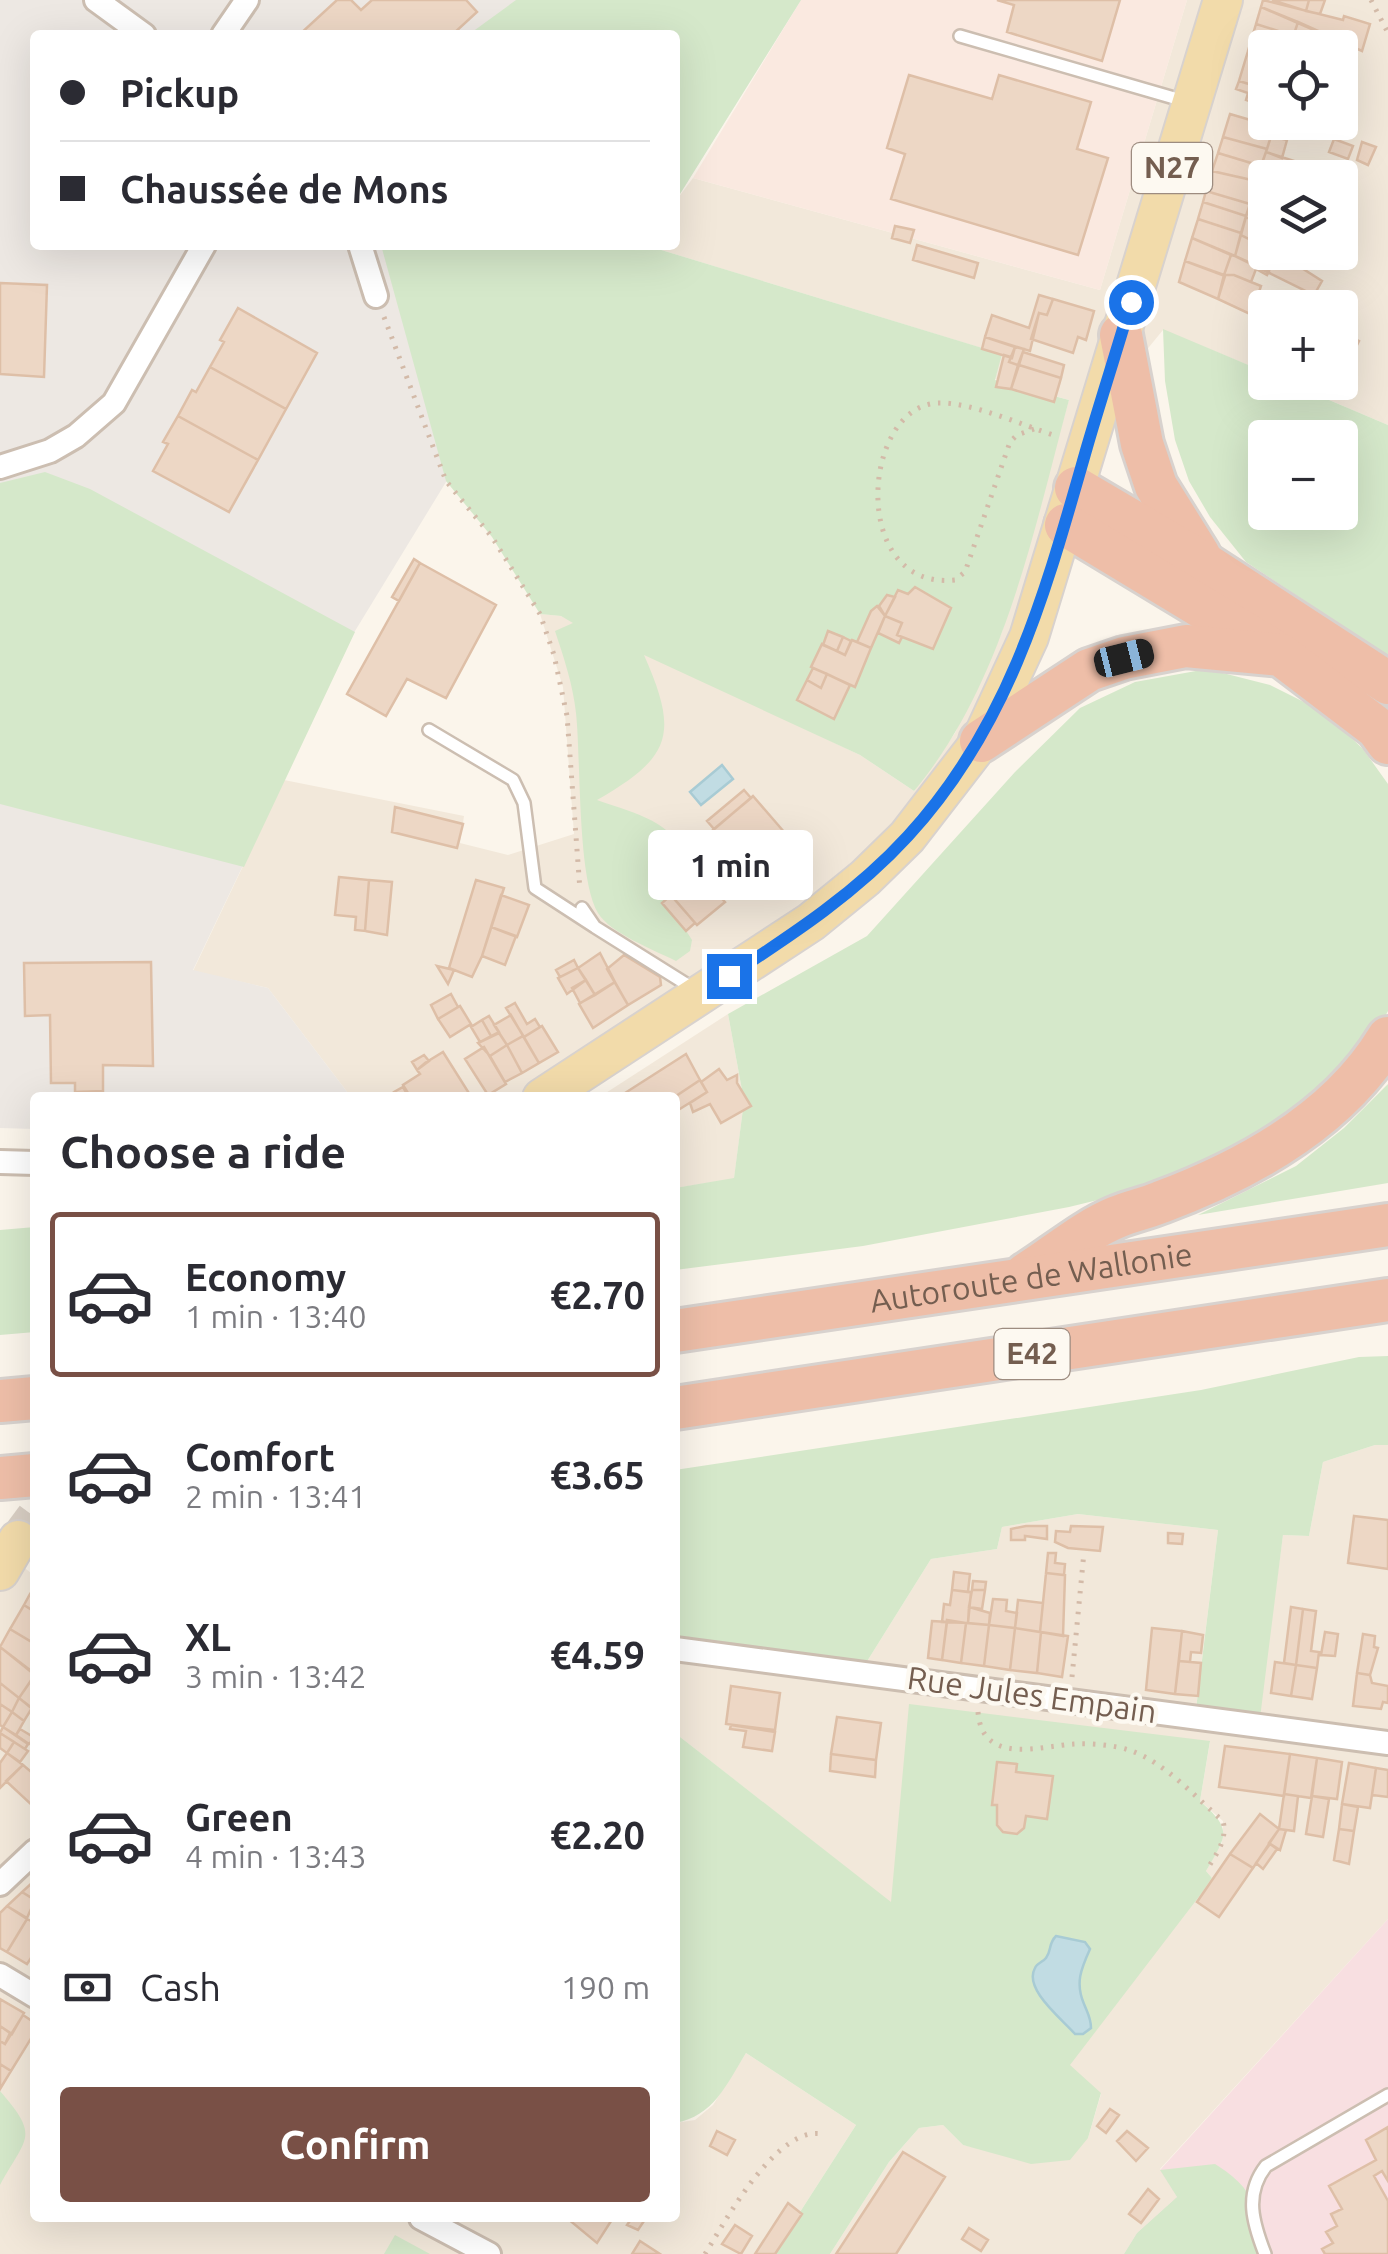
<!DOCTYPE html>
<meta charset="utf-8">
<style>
:root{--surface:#fff;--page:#f2f2f3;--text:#2b2b33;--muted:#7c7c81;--line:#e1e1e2;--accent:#795046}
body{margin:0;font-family:Ubuntu,sans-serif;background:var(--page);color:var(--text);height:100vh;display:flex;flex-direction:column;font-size:38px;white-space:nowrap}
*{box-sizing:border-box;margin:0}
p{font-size:32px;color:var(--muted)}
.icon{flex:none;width:55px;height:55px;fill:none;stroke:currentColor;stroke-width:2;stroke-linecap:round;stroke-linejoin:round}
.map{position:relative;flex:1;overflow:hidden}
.drawer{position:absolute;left:30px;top:1092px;width:650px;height:1130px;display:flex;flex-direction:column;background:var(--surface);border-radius:10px;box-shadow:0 10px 40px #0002}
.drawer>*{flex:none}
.hud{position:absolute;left:30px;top:30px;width:650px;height:220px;border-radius:10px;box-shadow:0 10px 40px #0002;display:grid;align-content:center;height:220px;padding:0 30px;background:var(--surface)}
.buttons{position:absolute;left:1248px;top:30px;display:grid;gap:20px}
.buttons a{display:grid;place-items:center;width:110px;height:110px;border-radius:10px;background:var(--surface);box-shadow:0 10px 40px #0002;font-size:50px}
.end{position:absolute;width:45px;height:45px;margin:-22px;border:12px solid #1a73e8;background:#fff;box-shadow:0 0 0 5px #fff}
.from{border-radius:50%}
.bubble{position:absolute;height:70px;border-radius:10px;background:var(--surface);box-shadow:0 10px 40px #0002;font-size:32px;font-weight:700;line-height:70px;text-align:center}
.car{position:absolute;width:30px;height:60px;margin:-30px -15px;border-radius:12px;box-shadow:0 0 8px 2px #0007;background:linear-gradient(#222 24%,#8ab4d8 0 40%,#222 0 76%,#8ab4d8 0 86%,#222 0)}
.hud b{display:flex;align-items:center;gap:35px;height:95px;font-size:38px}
.hud b+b{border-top:2px solid var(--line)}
.hud i{width:25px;height:25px;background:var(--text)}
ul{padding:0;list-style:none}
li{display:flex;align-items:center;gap:30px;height:165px;margin:0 20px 15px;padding:0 10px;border:5px solid transparent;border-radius:10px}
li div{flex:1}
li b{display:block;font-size:38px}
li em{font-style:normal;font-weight:700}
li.active{border-color:var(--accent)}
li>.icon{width:90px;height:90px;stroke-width:1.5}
h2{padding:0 30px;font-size:45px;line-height:120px}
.pay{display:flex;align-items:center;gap:25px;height:110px;padding:0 30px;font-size:38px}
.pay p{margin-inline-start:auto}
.primary-button{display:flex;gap:20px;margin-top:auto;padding:20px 30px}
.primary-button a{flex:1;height:115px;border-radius:10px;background:var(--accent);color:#fff;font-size:40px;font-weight:700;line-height:115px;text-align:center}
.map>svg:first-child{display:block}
.residential{fill:#f2e8da;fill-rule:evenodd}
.commercial{fill:#fae9e0}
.industrial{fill:#ede8e3}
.medical{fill:#f8dfe1}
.green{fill:#d5e8ca;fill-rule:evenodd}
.water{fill:#c1dce3;stroke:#a8cbd4;stroke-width:2.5}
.building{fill:#edd7c5;stroke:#debfa7;stroke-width:2.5}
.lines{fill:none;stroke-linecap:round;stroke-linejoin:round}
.primary-tunnel{stroke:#d9cfc4;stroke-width:38;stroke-dasharray:38 19;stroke-linecap:butt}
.lane-casing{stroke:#ccbeb1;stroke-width:16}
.street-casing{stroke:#ccbeb1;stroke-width:28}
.primary-casing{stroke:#d8d2ce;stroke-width:42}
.highway-casing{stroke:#d8d2ce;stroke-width:48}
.path{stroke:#d3baa8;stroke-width:5;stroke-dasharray:2.5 8;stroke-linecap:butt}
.lane{stroke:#fff;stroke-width:11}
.street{stroke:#fff;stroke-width:22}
.primary{stroke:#f2dbaa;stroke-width:38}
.highway{stroke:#eebea8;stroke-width:42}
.route{stroke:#1a73e8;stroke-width:12}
.labels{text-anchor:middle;stroke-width:9;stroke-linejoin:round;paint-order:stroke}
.shield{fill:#fdf9f1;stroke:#9d8c80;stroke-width:2.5}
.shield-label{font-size:30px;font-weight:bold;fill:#745e50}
.street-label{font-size:32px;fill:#745e50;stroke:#fdf9f1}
</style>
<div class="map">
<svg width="1388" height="2254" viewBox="0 0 1388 2254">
<rect width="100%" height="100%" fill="#fbf5eb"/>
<path class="residential" d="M1187,0H1388V425L1289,383L1340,382V308H1265V372L1163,330L1099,408L1029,637L907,837L541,1097H351L268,988L193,971L284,780L464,816L460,843L508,855L574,834L563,687L540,614L561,616L749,702L860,755L914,791L955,733L1002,632L1069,400L995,379L1001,354L645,245H675V202L693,178L1100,290ZM1265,48H1340V122H1265ZM1265,178H1340V252H1265Z
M728,1014L744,1101L734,1179L675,1188V1098H598Z
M1375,1445H1388V1919L1160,2169L1177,2197L1137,2233L1124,2254H830L889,2162L919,2128L943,2125L963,2145L990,2151L1088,2138L1101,2094L1069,2065L1212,1878L1206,1871L1222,1843L1223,1821L1200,1801L1210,1742L891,1903L675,1733V1649L861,1671L931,1559L997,1549L1002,1527L1078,1514L1218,1530L1195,1716L1267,1653L1283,1535L1309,1536L1323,1462Z
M9,1556L35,1576V2218H675V2123L695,2120L713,2105L746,2053L856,2125L773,2254H0V1571Z"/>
<path class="commercial" d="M801,0H1187L1100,290L693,178Z"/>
<path class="industrial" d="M0,0H801L675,202V35H35V245H614L464,473L446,482L355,631L193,970L268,988L351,1097L35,1098V1129L0,1128Z"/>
<path class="medical" d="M1388,1919V2254H1124L1137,2233L1177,2197L1160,2170Z"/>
<path class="green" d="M516,0H801L675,202V35H468Z
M381,245H645L1002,354L995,380L1069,400C1033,533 1004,683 914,791L860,755L644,655C679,734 672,757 597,800C626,811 670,819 681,851L659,888L692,940L690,951L676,961C654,950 610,933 598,913C577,878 581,759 576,713C573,685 564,658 555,631L573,623L561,616L540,614L492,537L446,481Z
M1163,329L1265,372V382L1289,383L1388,425V656L1246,562L1210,517L1189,481L1175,440L1165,381ZM1265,438H1340V512H1265Z
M45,472L90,489L355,632L244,867L0,804V483Z
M1207,669L1270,685L1324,712L1363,749L1388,784V1011L1363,1057L1240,1148L1147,1188L1069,1207L863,1246L675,1270V1188L734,1178L744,1101L728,1014L867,936L1015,772L1080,708L1135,682Z
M1388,1084V1183L1198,1215L1296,1166L1344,1128Z
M35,1227V1332L0,1335V1230Z
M1388,1356V1445H1375L1323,1462L1309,1536L1283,1535L1259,1726L1195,1717L1218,1530L1078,1514L1002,1527L997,1549L931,1559L861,1671L675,1649V1470L1201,1390L1359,1357Z
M909,1704L1210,1741L1200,1801C1233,1830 1227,1835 1206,1871L1212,1878L1201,1894L1070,2065L1101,2093L1088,2138L1070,2160L1031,2164L963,2145L943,2125L919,2128L889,2162L830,2254H773L856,2125L746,2053C726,2085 714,2116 675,2123V1733L891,1902Z
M0,2091C40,2137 27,2136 0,2185Z
M1215,2164C1258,2191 1255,2208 1265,2254H1124L1137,2233L1177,2197L1160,2170Z
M395,2235L430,2254H384Z"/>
<path class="water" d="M722,765L733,779L701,805L690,792Z
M1056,1936L1085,1942L1090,1949C1081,1969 1075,1983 1084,2004C1088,2014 1091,2018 1091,2028L1083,2034H1075C1062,2019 1023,1989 1035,1968C1037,1963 1043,1962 1046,1958C1052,1950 1048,1944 1056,1936Z"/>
<path class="building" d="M337,0H351L361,10L372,0H466L477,12L452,35H299Z
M997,0H1120L1102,61L1007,32L1014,5Z
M1263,0L1343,20L1344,16L1370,24L1362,51L1261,7Z
M1272,0H1309L1306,11Z
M1309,0H1325L1320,14L1306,11Z
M1261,7L1298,22L1295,31L1335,48H1291L1294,36L1256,24Z
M1298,22L1336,39L1333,47L1295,31Z
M1256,24L1294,36L1291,48H1265V57L1248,51Z
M1248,51L1265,57V89L1239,81Z
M909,75L992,99L999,75L1091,102L1077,149L1108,158L1078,255L891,199L905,154L887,148Z
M1239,81L1265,89V106L1246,100L1248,93L1236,89Z
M1230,114L1274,127L1267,149L1223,137Z
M1271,136L1287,140L1282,158L1266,152Z
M1223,137L1267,149L1261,166L1218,153Z
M1334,139L1353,146L1348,159L1329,152Z
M1362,142L1376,147L1368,165L1357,160Z
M1266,152L1310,166L1306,178H1290L1261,166Z
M1218,153L1261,166L1256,181L1212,171Z
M1261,166L1282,175L1281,178H1265V188L1256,184Z
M1212,171L1256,181L1250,204L1206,191Z
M1256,184L1265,188V199L1253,194Z
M1206,191L1250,204L1246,216L1203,202Z
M1203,202L1246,216L1241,233L1198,219Z
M1250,204L1265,213V226L1246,217Z
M1246,217L1265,226V247L1241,235Z
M1198,219L1241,233L1235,256L1192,238Z
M895,226L914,230L910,243L892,238Z
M1241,235L1265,247V252L1278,253L1322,281L1314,295L1235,256Z
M1192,238L1231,255L1224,275L1185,261Z
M917,245L978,263L974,278L913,260Z
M1231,255L1235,256L1269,271L1267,275L1256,269L1251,282L1234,275H1224Z
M1185,261L1225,276L1218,299L1179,282Z
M1224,275H1234L1261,286L1259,292L1292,308H1265V321L1218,299Z
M0,283L47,285L44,377L0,374Z
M1039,295L1053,299L1047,315L1039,313L1030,351L985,337L992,315L1029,328Z
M1053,299L1094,311L1086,340L1078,337L1073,353L1031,339L1039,313L1047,315Z
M238,308L317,353L286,409L210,367L224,342L220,340Z
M1342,332L1359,341L1355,349L1340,342Z
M985,337L1015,347L1012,358L982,349Z
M1015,347L1024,349L1018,365L1009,362Z
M1023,352L1064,365L1061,378L1019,365Z
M1004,355L1011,357L1009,362L1018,365L1011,389L996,387Z
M1019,365L1061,378L1054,402L1011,389Z
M210,367L286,409L258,460L178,416L192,390L196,392Z
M178,416L258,460L229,512L153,471L168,444L163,442Z
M414,559L420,563L399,601L392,597Z
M420,563L496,605L446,698L407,679L386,716L347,694Z
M915,587L951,608L933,649L897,635L902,623L885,616L898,590L908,594Z
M887,595L895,597L885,616L879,606Z
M877,606L885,616L871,648L857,642L871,611Z
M885,616L902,623L897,635L902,637L899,643L878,633Z
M828,631L843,637L837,651L823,645Z
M843,637L851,641L845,655L837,651Z
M852,640L871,648L855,687L811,667L822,644L845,655Z
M813,668L827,674L821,688L807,680Z
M827,674L850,685L834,719L797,700L807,680L821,688Z
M744,790L751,798L714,829L707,821Z
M753,796L785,833L737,874L705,837Z
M395,807L463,824L457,848L392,832Z
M696,869L725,902L697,925L669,893Z
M339,877L369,880L365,931L355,930L356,917L335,915Z
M369,880L392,882L387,935L365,931Z
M476,880L504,888L482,956L472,977L449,968Z
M501,895L529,905L517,937L491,927Z
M671,895L695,923L686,931L662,903Z
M491,927L516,936L505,965L482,956Z
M600,953L615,982L595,995L578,968Z
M624,955L660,977L661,985L628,1005L607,969Z
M574,960L578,968L560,977L556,970Z
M151,962L153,1066L103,1065V1091L75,1092V1083H51L50,1015L25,1016L24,963Z
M437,966L454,970L448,984Z
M578,968L586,980L567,994L558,978Z
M586,980L595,995L580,1003L572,988Z
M615,982L628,1005L593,1028L579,1004Z
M451,994L458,1007L438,1019L431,1005Z
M515,1003L527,1024L535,1019L540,1027L524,1037L506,1008Z
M460,1006L471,1024L450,1037L438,1019Z
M511,1015L523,1036L507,1045L494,1025Z
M489,1016L499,1032L491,1036L482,1020Z
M482,1020L491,1036L480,1042L471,1027Z
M542,1026L558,1052L539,1063L524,1037Z
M499,1033L507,1045L490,1056L478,1043Z
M523,1036L539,1063L522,1073L507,1045Z
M507,1045L522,1073L505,1082L490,1056Z
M484,1047L506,1084L488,1095L465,1059Z
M443,1052L472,1098H411L403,1085L420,1074L417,1070L425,1063Z
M686,1054L700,1080L673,1098H629L625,1093Z
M424,1055L429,1061L417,1070L412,1062Z
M719,1069L727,1080L737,1075V1083L751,1106L721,1123L710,1104L693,1112L690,1103L707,1092L701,1082Z
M700,1080L707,1092L675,1112L673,1098Z
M403,1087L409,1098H397L394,1092Z
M1354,1516L1388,1520V1569L1348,1563Z
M1026,1526H1047V1539L1025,1536V1540H1011V1529Z
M1071,1526L1103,1527L1100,1551L1068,1548L1055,1542L1056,1531L1070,1532Z
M1168,1533L1183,1534L1182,1544L1168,1543Z
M1048,1553H1056L1055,1563L1065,1564L1064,1575L1046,1573Z
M954,1572L970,1574L968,1592L952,1590Z
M1046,1573L1065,1575L1063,1636L1040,1632Z
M973,1581L986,1582L985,1590H972Z
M952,1590L971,1592L968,1623L942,1622L944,1604L950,1605Z
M972,1590H985L982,1609L969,1607Z
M30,1594L35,1597V1612L24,1605Z
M993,1599L1007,1600L1006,1611L1017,1613L1015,1628L989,1625Z
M1018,1600L1043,1603L1040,1632L1015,1628Z
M24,1605L35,1612V1644L10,1629Z
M969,1607L990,1613L989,1625L968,1623Z
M1291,1607L1303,1609L1296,1665L1284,1663Z
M1303,1609L1316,1611L1311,1651L1319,1652L1317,1668L1296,1665Z
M947,1620L966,1623L961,1663L942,1660Z
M932,1621L947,1622L942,1660L928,1658Z
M966,1623L989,1625L984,1666L961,1663Z
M989,1625L1015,1628L1010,1670L984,1666Z
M1015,1628L1041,1632L1037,1673L1010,1670Z
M1152,1628L1182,1631L1175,1694L1146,1690Z
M10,1629L35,1644V1661L30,1670L0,1647Z
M1182,1631L1203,1635L1201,1653L1191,1652L1190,1662L1179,1661Z
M1041,1632L1068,1636L1062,1677L1037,1673Z
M1325,1632L1338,1634L1335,1656L1321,1655Z
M1363,1634L1375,1636L1374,1647L1378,1648L1370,1675L1357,1673Z
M0,1647L35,1675L19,1698L0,1683Z
M1179,1661L1201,1663L1198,1696L1175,1694Z
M1275,1662L1296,1665L1291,1696L1271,1693Z
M1296,1665L1317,1668L1312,1699L1291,1696Z
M1357,1673L1370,1675L1372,1683L1388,1686V1703L1383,1702L1381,1709L1353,1706Z
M34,1676L35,1677V1711L19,1698Z
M0,1683L19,1698L12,1712L0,1704Z
M731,1686L780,1693L775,1730L726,1724Z
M19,1698L32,1708L24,1721L12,1712Z
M0,1704L12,1712L3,1727L0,1725Z
M12,1712L24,1721L16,1735L3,1727Z
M837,1717L881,1723L876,1760L831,1754Z
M731,1725L775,1732L772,1751L743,1747L746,1731L730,1729Z
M3,1727L28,1744L25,1749L0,1733Z
M20,1729L35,1738L29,1744L16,1735Z
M0,1733L14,1742L7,1753L0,1748Z
M14,1742L28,1751L20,1762L7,1753Z
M1225,1746L1290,1754L1284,1796L1219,1787Z
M7,1753L23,1765L0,1788V1763Z
M831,1754L876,1760L875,1777L830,1771Z
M1290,1754L1317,1758L1311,1798L1284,1794Z
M1317,1758L1342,1762L1337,1799L1312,1796Z
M997,1762L1017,1764L1016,1772L1053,1776L1047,1819L1026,1816L1024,1828L1017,1834L1003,1832L997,1825V1805H992Z
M1349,1763L1376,1768L1370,1808L1342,1804Z
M23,1765L35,1775V1808L6,1781Z
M1376,1768L1388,1770V1797L1372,1795Z
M1284,1794L1298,1796L1294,1831L1279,1829Z
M1312,1796L1329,1799L1323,1837L1306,1834Z
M1342,1804L1358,1807L1354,1831L1339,1829Z
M1260,1814L1279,1829L1253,1868L1230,1854Z
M1279,1829L1286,1830L1280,1850L1269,1843Z
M1339,1829L1354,1831L1349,1864L1334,1860Z
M1270,1844L1277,1849L1263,1869L1256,1863Z
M1230,1854L1253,1868L1219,1917L1197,1902Z
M33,1882L35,1883V1900L22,1892Z
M22,1892L35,1900L27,1918L7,1906Z
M7,1906L27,1919L7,1952L0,1948V1913Z
M27,1919L35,1923V1952L27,1964L7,1952Z
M0,1999L24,2013L12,2034L0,2026Z
M23,2015L35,2023V2032L11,2071L0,2064V2041L5,2044Z
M0,2026L10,2033L5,2044L0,2041Z
M0,2064L11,2071L0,2089Z
M1110,2109L1119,2115L1106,2133L1097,2126Z
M1388,2127V2181L1382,2171L1374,2176L1388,2201V2254H1325L1322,2249L1333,2243L1326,2232L1337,2226L1331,2214L1342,2209L1329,2186L1376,2160L1366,2140Z
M717,2131L735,2140L727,2155L710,2146Z
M1127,2131L1148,2148L1136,2161L1117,2141Z
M903,2152L945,2177L896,2254H836Z
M1148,2189L1159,2199L1141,2223L1129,2214Z
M788,2203L802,2214L775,2254H755Z
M613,2218L597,2243L568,2219V2218Z
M632,2218H646L638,2230L627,2225Z
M735,2225L752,2236L741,2254L722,2244Z
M969,2228L988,2240L981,2251L962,2239Z
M640,2241L660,2254H632Z"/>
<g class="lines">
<path class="primary-tunnel" d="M18,1540L35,1517"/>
<g class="lane-casing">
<path id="lane" d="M960,36L1188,102
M429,730L513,780L524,803L535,888L595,927
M582,908L595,927L694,989
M1265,2254C1253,2223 1244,2194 1266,2166L1388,2095"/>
</g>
<g class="street-casing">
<path id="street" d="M96,0L144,35
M223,35L247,0
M360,245L376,296
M0,467L50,451L76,436L114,403L204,245
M0,1162L35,1163
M675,1649L1388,1743
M0,1884L35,1851
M0,1975L35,1996
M421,2218L489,2254"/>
</g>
<g class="primary-casing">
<path id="primary" d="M542,1098L811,922L865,878L907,837L981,741L1029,637L1223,0
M0,1571L18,1540"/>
</g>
<g class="highway-casing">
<g id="highway">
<path d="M1121,335L1142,444L1156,486L1199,555"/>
<path d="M1076,488L1205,564L1388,683"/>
<path d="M1066,525L1271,649"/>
<path d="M981,741L1089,670L1124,658L1186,646L1281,655L1377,728L1388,743"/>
<path d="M1026,1274C1055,1256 1085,1230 1117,1217C1131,1211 1147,1208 1161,1202C1247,1170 1339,1119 1388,1038"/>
<path id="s1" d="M675,1331L1388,1225"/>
<path d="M0,1401L35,1398"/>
<path d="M675,1408L1388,1300"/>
<path d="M0,1478L35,1475"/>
</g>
</g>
<path class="path" d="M1371,0L1388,33
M384,317L446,481L492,537L540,614L554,655L567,716L580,890
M1034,429L1017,435L1010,442L965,572L955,580C849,591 861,406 938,403C972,402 1022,425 1056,436
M1072,1677L1084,1552
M978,1712C982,1766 1041,1746 1074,1744C1091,1743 1113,1745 1129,1750C1165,1762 1195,1797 1223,1821C1228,1840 1215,1856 1206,1871
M705,2254C726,2220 777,2125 823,2134"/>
<use href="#lane" class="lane"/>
<use href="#street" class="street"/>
<use href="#primary" class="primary"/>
<use href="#highway" class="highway"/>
</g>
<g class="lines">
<path class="route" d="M729,976C793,934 856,893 908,836C1011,724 1046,590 1087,447C1101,399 1117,350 1131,302"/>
</g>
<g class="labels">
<g class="shield">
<rect x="1132" y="143" width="80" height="50" rx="8"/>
<rect x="994.5" y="1329" width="75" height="50" rx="8"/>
</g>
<g class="shield-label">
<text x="1172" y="178">N27</text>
<text x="1032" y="1364">E42</text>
</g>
<g class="street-label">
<text dy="11" stroke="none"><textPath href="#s1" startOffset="360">Autoroute de Wallonie</textPath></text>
<text transform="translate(1032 1695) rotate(8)" y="11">Rue Jules Empain</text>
</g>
</g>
</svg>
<div class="buttons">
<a><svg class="icon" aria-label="locate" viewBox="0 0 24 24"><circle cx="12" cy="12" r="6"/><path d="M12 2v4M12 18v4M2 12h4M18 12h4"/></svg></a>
<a><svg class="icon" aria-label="layers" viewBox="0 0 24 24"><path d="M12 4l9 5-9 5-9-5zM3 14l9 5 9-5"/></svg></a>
<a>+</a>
<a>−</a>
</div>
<i class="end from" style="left:1131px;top:302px"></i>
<i class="end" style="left:729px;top:976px"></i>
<div class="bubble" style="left:648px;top:830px;width:165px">1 min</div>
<i class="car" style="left:1124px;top:658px;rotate:76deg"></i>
<div class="hud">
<b><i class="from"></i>Pickup</b>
<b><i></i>Chaussée de Mons</b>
</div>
<section class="drawer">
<h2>Choose a ride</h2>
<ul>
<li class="active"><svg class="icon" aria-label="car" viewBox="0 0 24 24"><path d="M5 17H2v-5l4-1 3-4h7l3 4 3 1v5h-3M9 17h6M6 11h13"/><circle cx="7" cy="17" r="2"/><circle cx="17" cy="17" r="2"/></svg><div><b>Economy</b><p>1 min · 13:40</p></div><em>€2.70</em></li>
<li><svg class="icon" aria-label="car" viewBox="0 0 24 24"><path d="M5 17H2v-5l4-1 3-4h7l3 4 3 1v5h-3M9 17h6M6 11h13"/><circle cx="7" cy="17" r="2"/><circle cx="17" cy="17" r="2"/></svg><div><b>Comfort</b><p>2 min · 13:41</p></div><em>€3.65</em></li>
<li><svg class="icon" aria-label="car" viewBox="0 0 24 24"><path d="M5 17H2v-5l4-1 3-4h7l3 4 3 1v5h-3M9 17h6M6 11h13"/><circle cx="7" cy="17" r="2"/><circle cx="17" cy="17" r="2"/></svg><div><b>XL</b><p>3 min · 13:42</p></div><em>€4.59</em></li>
<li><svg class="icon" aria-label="car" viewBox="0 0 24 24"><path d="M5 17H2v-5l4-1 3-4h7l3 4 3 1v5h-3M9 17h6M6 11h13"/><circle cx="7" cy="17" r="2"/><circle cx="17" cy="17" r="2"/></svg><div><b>Green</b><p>4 min · 13:43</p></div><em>€2.20</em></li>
</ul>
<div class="pay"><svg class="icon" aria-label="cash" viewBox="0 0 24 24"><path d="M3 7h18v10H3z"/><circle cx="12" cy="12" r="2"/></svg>Cash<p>190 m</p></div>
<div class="primary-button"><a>Confirm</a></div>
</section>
</div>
